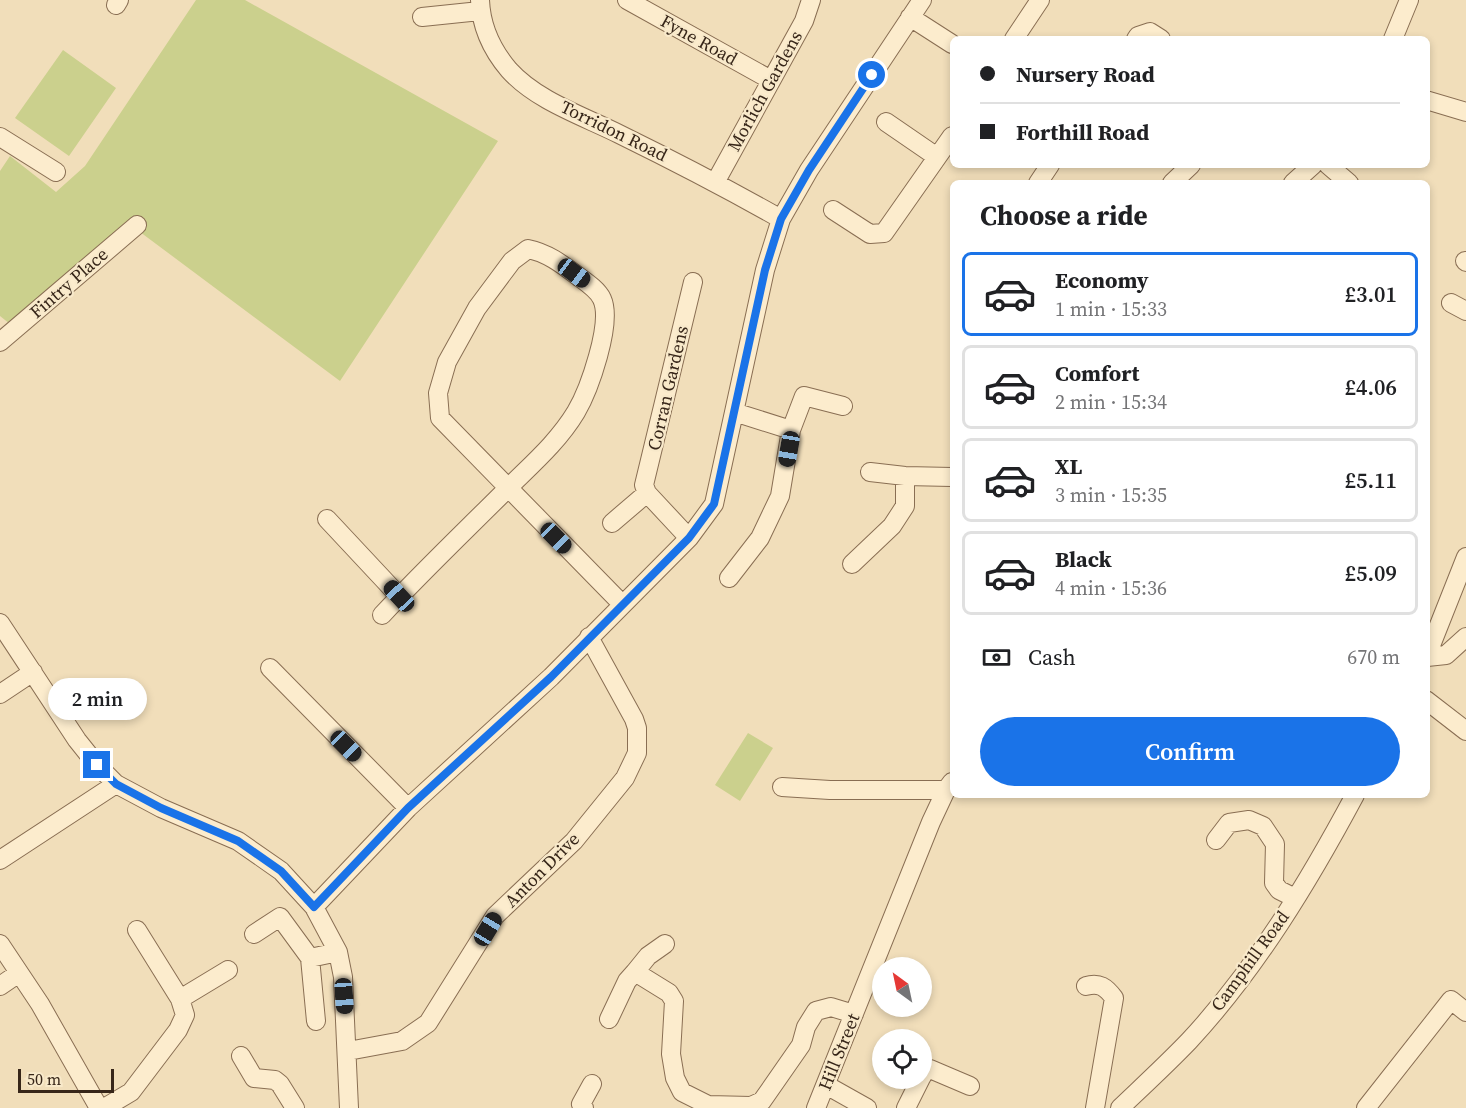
<!DOCTYPE html>
<meta charset="utf-8">
<style>
:root{--surface:#fff;--page:#f2f2f2;--text:#202124;--muted:#757577;--line:#e0e0e0;--accent:#1a73e8}
body{margin:0;font-family:"Source Serif 4",serif;background:var(--page);color:var(--text);height:100vh;display:flex;flex-direction:column;font-size:22px;white-space:nowrap}
*{box-sizing:border-box;margin:0}
p{font-size:20px;color:var(--muted)}
.icon{flex:none;width:33px;height:33px;fill:none;stroke:currentColor;stroke-width:2;stroke-linecap:round;stroke-linejoin:round}
.map{position:relative;flex:1;overflow:hidden}
.side{position:absolute;left:950px;top:180px;width:480px;height:618px;display:flex;flex-direction:column;background:var(--surface);border-radius:9px;box-shadow:0 3px 9px #0003}
.side>*{flex:none}
.guide{position:absolute;left:950px;top:36px;width:480px;height:132px;border-radius:9px;box-shadow:0 3px 9px #0003;display:grid;align-content:center;height:132px;padding:0 30px;background:var(--surface)}
.needle{width:39px;rotate:327deg}
.buttons{position:absolute;left:872px;top:957px;display:grid;gap:12px}
.buttons a{display:grid;place-items:center;width:60px;height:60px;border-radius:50%;background:var(--surface);box-shadow:0 3px 9px #0003;font-size:30px}
.scale{position:absolute;left:18px;bottom:15px;width:96px;box-sizing:border-box;padding-left:6px;border:3px solid #372619;border-top:0;font-size:16px;line-height:21px;white-space:nowrap;color:#372619;-webkit-text-stroke:4px #f8e9ca;paint-order:stroke}
.end{position:absolute;width:27px;height:27px;margin:-14px;border:8px solid #1a73e8;background:#fff;box-shadow:0 0 0 3px #fff}
.from{border-radius:50%}
.bubble{position:absolute;height:42px;border-radius:21px;background:var(--surface);box-shadow:0 3px 9px #0003;font-size:20px;font-weight:600;line-height:42px;text-align:center}
.car{position:absolute;width:18px;height:36px;margin:-18px -9px;border-radius:8px;box-shadow:0 0 4px 2px #0007;background:linear-gradient(#222 24%,#8ab4d8 0 40%,#222 0 76%,#8ab4d8 0 86%,#222 0)}
.guide b{display:flex;align-items:center;gap:21px;height:57px;font-size:22px}
.guide b+b{border-top:2px solid var(--line)}
.guide i{width:15px;height:15px;background:var(--text)}
ul{padding:0;list-style:none}
li{display:flex;align-items:center;gap:18px;height:84px;margin:0 12px 9px;padding:0 18px;border:3px solid var(--line);border-radius:9px}
li div{flex:1}
li b{display:block;font-size:22px}
li em{font-style:normal;font-weight:600}
li.on{border-color:var(--accent)}
li>.icon{width:54px;height:54px;stroke-width:1.5}
h2{padding:0 30px;font-size:27px;line-height:72px}
.pay{display:flex;align-items:center;gap:15px;height:66px;padding:0 30px;font-size:22px}
.pay p{margin-inline-start:auto}
.primary-button{display:flex;gap:12px;margin-top:auto;padding:12px 30px}
.primary-button a{flex:1;height:69px;border-radius:36px;background:var(--accent);color:#fff;font-size:24px;font-weight:600;line-height:69px;text-align:center}
.map>svg:first-child{display:block}
.green{fill:#cbd08d}
.lines{fill:none;stroke-linecap:round;stroke-linejoin:round}
.minor-casing{stroke:#896e53;stroke-width:20}
.minor{stroke:#fceccd;stroke-width:18}
.route{stroke:#1a73e8;stroke-width:8}
.labels{text-anchor:middle;stroke-width:4.5;stroke-linejoin:round;paint-order:stroke}
.street-label{font-size:18px;fill:#372619;stroke:#f8e9ca}
</style>
<div class="map">
<svg width="1466" height="1108" viewBox="0 0 1466 1108">
<rect width="100%" height="100%" fill="#f1deba"/>
<path class="green" d="M196,0H245L498,141L340,381L136,229L128,220L10,324L0,316V171L10,156L56,192L85,166Z
M63,50L116,88L69,156L15,118Z
M748,733L773,748L740,801L715,785Z"/>
<g class="lines">
<g class="minor-casing">
<path id="minor" d="M480,0C481,26 492,50 509,70C537,101 583,116 619,134C674,161 728,189 781,219
M627,0L771,80
M116,5L119,0
M422,17L480,11
M910,17L952,44
M1014,39L1040,0
M1136,39L1138,36L1150,32L1161,39
M1393,39L1409,0
M1426,100L1466,112
M886,122L937,157
M0,137L56,172
M1328,165L1349,183
M716,181L804,21L811,0
M1038,183L1050,165
M1172,183L1191,165
M1293,183L1313,165
M833,210L870,234L884,233L952,136
M1465,261L1466,262
M1451,303L1466,311
M0,342L137,225
M734,412L791,430
M870,472L905,476L952,477
M327,519L399,596
M612,523L647,493
M689,538L647,493L644,485L693,282
M852,564L892,526L905,506V476
M729,578L760,538L780,496L791,430L804,396L843,406
M382,615C422,572 465,531 507,489C531,465 558,442 576,412C589,390 613,323 602,299C598,290 586,282 579,277C563,265 548,253 528,249L512,261L477,308L447,362L438,393L440,418L622,604
M0,623L77,740L97,765L116,784L161,808L238,841L281,871L314,907L338,952L343,977L349,1108
M1427,657L1446,655L1466,637
M1426,658L1466,557
M270,668L408,808
M0,694L33,672
M1426,700L1466,731
M782,787L830,790H946
M1216,840L1229,823L1249,820L1263,826L1275,844L1274,883L1279,890L1295,898
M0,860L116,784
M314,907L408,808L551,677L689,538L714,504L765,270L781,219L809,170L922,0
M254,934L280,917L310,958L338,952
M0,944L40,1004L99,1108
M665,944L648,956L635,972L669,993L674,1001L671,1054L675,1078L682,1092L708,1105L751,1106L762,1101L801,1045L806,1027L816,1011L831,1007L854,1014
M310,958L316,1021
M0,986L19,973
M1086,986C1099,982 1106,987 1114,998L1095,1108
M180,999L228,970
M609,1019L627,981L635,972
M348,1051L402,1041L428,1023L495,916L574,841L625,778L637,753V728L634,719L589,637
M241,1056L254,1078L275,1080L280,1084L295,1108
M921,1078L925,1071L930,1069L970,1086
M826,1085L867,1108
M104,1108L131,1092L178,1030L185,1015L180,999L137,930
M584,1108L581,1104L592,1084
M816,1108L931,822L946,790L952,782
M906,1108L921,1078
M1120,1108C1143,1086 1167,1064 1189,1041C1256,969 1309,881 1355,795
M1366,1108L1451,1000L1466,1012"/>
</g>
<use href="#minor" class="minor"/>
</g>
<g class="lines">
<path class="route" d="M97,765L116,784L161,808L238,841L281,871L314,907L408,808L551,677L689,538L714,504L765,270L781,219L809,170L872,75"/>
</g>
<g class="labels">
<g class="street-label">
<text transform="translate(699 40) rotate(29)" y="6">Fyne Road</text>
<text transform="translate(765 91) rotate(-61)" y="6">Morlich Gardens</text>
<text transform="translate(614 131) rotate(26)" y="6">Torridon Road</text>
<text transform="translate(69 283) rotate(-41)" y="6">Fintry Place</text>
<text transform="translate(668 388) rotate(-77)" y="6">Corran Gardens</text>
<text transform="translate(542 870) rotate(-45)" y="6">Anton Drive</text>
<text transform="translate(1250 961) rotate(-54)" y="6">Camphill Road</text>
<text transform="translate(839 1052) rotate(-68)" y="6">Hill Street</text>
</g>
</g>
</svg>
<div class="buttons">
<a><svg class="needle" viewBox="-14 -14 28 28"><path d="M0-13l5 13h-10z" fill="#e53935"/><path d="M0 13l5-13h-10z" fill="#757577"/></svg></a>
<a><svg class="icon" aria-label="locate" viewBox="0 0 24 24"><circle cx="12" cy="12" r="6"/><path d="M12 2v4M12 18v4M2 12h4M18 12h4"/></svg></a>
</div>
<div class="scale">50 m</div>
<i class="end from" style="left:872px;top:75px"></i>
<i class="end" style="left:97px;top:765px"></i>
<div class="bubble" style="left:48px;top:678px;width:99px">2 min</div>
<i class="car" style="left:574px;top:273px;rotate:127deg"></i>
<i class="car" style="left:789px;top:449px;rotate:190deg"></i>
<i class="car" style="left:556px;top:538px;rotate:135deg"></i>
<i class="car" style="left:399px;top:596px;rotate:317deg"></i>
<i class="car" style="left:346px;top:746px;rotate:135deg"></i>
<i class="car" style="left:488px;top:929px;rotate:31deg"></i>
<i class="car" style="left:344px;top:996px;rotate:176deg"></i>
<div class="guide">
<b><i class="from"></i>Nursery Road</b>
<b><i></i>Forthill Road</b>
</div>
<section class="side">
<h2>Choose a ride</h2>
<ul>
<li class="on"><svg class="icon" aria-label="car" viewBox="0 0 24 24"><path d="M5 17H2v-5l4-1 3-4h7l3 4 3 1v5h-3M9 17h6M6 11h13"/><circle cx="7" cy="17" r="2"/><circle cx="17" cy="17" r="2"/></svg><div><b>Economy</b><p>1 min · 15:33</p></div><em>£3.01</em></li>
<li><svg class="icon" aria-label="car" viewBox="0 0 24 24"><path d="M5 17H2v-5l4-1 3-4h7l3 4 3 1v5h-3M9 17h6M6 11h13"/><circle cx="7" cy="17" r="2"/><circle cx="17" cy="17" r="2"/></svg><div><b>Comfort</b><p>2 min · 15:34</p></div><em>£4.06</em></li>
<li><svg class="icon" aria-label="car" viewBox="0 0 24 24"><path d="M5 17H2v-5l4-1 3-4h7l3 4 3 1v5h-3M9 17h6M6 11h13"/><circle cx="7" cy="17" r="2"/><circle cx="17" cy="17" r="2"/></svg><div><b>XL</b><p>3 min · 15:35</p></div><em>£5.11</em></li>
<li><svg class="icon" aria-label="car" viewBox="0 0 24 24"><path d="M5 17H2v-5l4-1 3-4h7l3 4 3 1v5h-3M9 17h6M6 11h13"/><circle cx="7" cy="17" r="2"/><circle cx="17" cy="17" r="2"/></svg><div><b>Black</b><p>4 min · 15:36</p></div><em>£5.09</em></li>
</ul>
<div class="pay"><svg class="icon" aria-label="cash" viewBox="0 0 24 24"><path d="M3 7h18v10H3z"/><circle cx="12" cy="12" r="2"/></svg>Cash<p>670 m</p></div>
<div class="primary-button"><a>Confirm</a></div>
</section>
</div>
